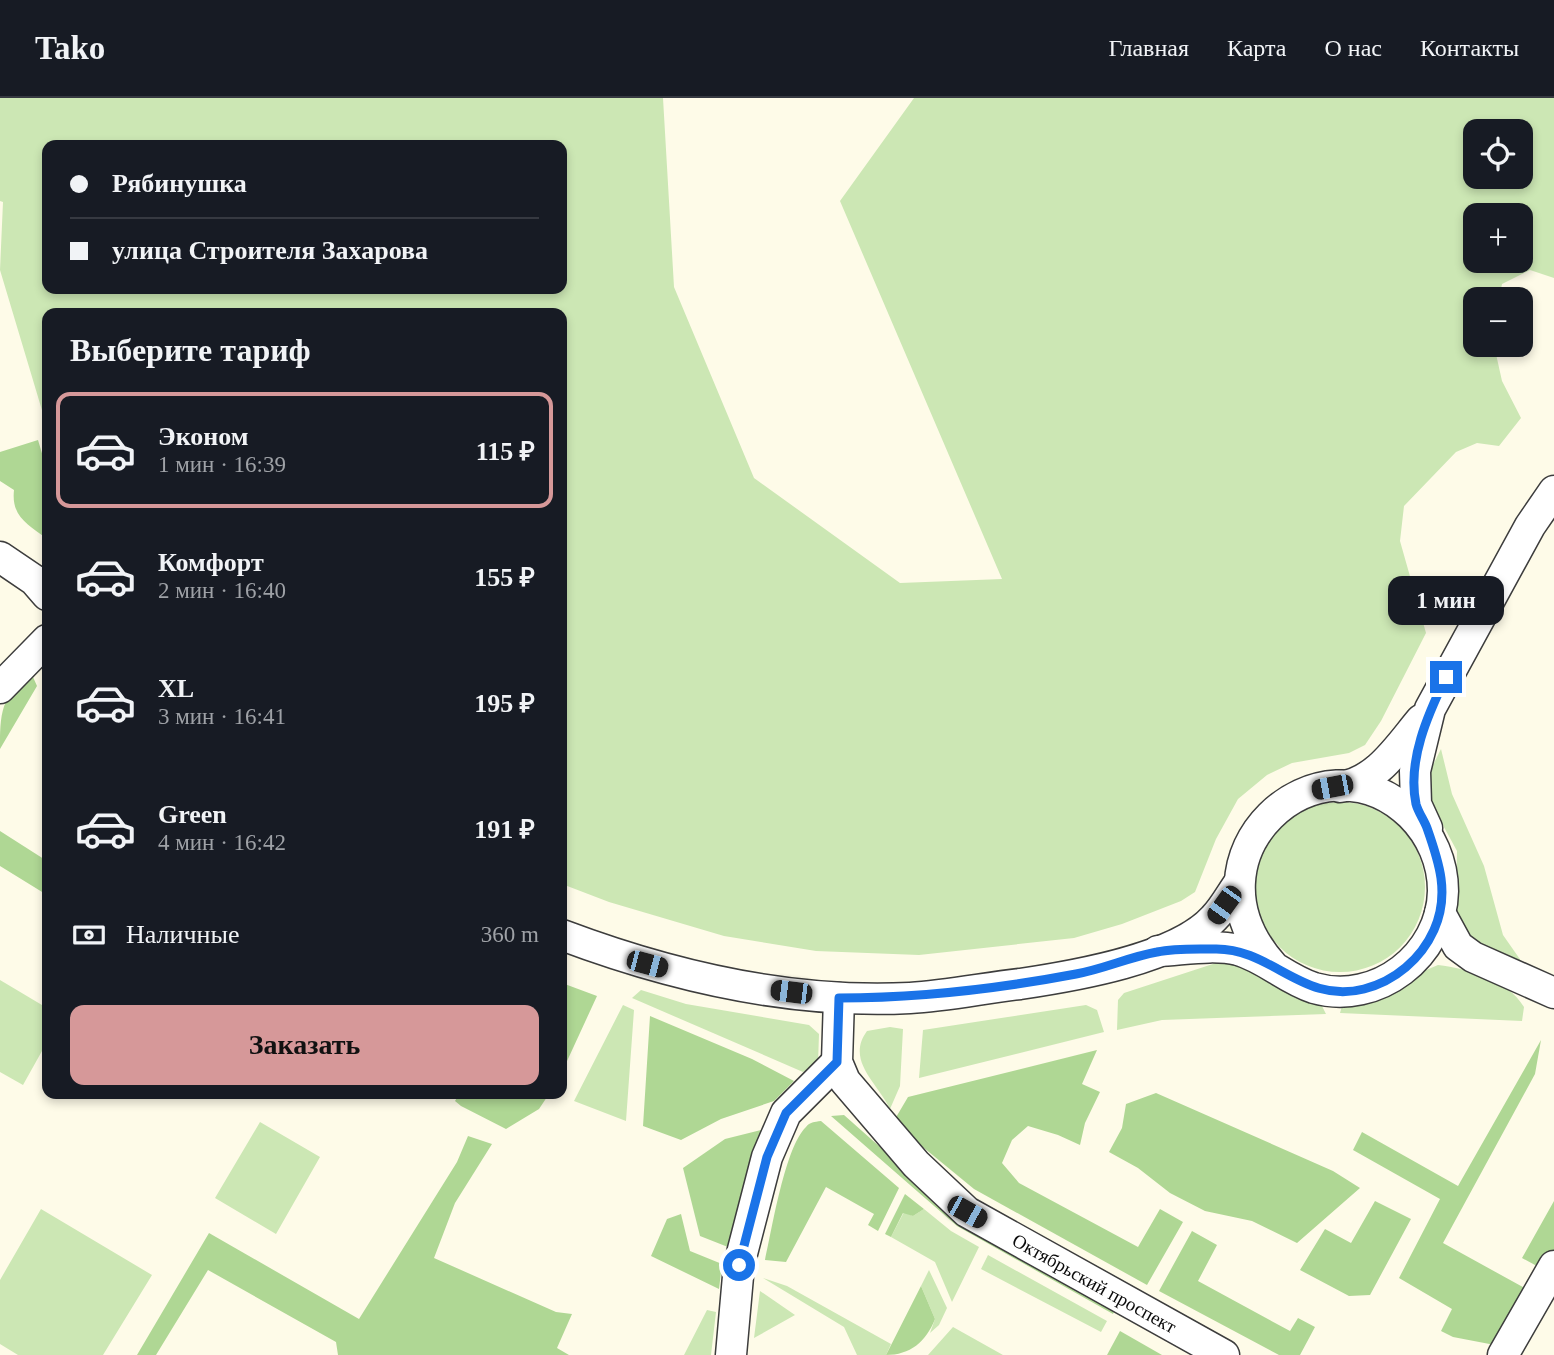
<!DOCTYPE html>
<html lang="ru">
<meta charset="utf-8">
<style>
:root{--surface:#171b24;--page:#242831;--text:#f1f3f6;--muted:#9ea1a6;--line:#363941;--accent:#d69899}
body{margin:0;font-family:Georgia,serif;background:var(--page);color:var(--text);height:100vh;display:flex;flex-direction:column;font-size:26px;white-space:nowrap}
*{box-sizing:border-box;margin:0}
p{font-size:23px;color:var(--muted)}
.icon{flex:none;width:38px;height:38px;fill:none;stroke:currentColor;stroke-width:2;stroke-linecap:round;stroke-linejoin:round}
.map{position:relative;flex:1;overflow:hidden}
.details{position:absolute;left:42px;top:210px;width:525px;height:791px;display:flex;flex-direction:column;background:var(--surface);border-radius:14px;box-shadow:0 4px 10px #0003}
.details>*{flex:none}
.guide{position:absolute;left:42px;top:42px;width:525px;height:154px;border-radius:14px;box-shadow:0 4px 10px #0003;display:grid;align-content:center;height:154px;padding:0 28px;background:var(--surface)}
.fabs{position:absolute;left:1463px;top:21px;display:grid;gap:14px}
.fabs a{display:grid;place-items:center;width:70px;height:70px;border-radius:14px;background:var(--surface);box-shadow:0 4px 10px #0003;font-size:35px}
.end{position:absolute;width:32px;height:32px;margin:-16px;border:9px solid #1a73e8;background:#fff;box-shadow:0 0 0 4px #fff}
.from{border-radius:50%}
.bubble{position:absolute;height:49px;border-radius:14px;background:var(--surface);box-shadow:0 4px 10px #0003;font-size:23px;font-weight:700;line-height:49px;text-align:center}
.car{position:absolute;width:21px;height:42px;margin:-21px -10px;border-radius:9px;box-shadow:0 0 5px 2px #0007;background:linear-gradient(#222 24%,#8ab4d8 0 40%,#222 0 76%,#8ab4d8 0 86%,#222 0)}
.guide b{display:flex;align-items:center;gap:24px;height:66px;font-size:26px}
.guide b+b{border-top:2px solid var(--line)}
.guide i{width:18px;height:18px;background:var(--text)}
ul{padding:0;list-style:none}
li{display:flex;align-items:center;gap:21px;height:116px;margin:0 14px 10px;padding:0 14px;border:4px solid transparent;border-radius:14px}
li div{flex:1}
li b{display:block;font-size:26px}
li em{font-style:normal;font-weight:700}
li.current{border-color:var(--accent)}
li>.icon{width:63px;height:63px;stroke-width:1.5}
h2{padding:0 28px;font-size:32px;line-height:84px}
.pay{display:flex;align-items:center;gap:18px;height:77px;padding:0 28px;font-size:26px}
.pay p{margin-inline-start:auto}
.primary-button{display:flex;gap:14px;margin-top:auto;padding:14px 28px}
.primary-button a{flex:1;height:80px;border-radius:14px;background:var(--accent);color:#111;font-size:28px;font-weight:700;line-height:80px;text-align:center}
header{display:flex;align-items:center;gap:42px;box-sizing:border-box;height:98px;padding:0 35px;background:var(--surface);border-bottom:2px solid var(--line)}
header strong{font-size:33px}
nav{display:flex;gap:38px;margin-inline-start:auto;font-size:24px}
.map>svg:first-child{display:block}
.green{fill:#cce7b4;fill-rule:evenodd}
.forest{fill:#afd794}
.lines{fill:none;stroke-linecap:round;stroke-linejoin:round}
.minor-casing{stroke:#3d3d3d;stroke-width:33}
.minor{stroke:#fff;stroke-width:30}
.route{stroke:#1a73e8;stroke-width:9}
.labels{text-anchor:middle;stroke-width:7;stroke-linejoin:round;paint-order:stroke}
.street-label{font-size:19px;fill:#0a0a0a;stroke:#fff}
</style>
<header>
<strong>Tako</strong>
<nav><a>Главная</a><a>Карта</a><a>О нас</a><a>Контакты</a></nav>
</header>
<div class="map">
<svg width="1554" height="1257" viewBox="0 0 1554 1257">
<rect width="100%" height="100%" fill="#fefbe8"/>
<path class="green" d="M0,0H663L674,189L754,380L900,485L1002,481L840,103L914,0H1554V180L1530,172L1502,186L1499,201H1475V247H1494L1502,283L1521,320L1499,348L1477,345L1456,354L1404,408L1400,443L1426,535L1381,623L1365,647L1349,655L1292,665L1267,677L1238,701L1216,741L1195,794L1181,803L1122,826L1074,840L919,857L816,853L724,838L609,804L562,786V215H47V329L0,172L3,104L0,103ZM1475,33H1521V79H1475ZM47,47H562V191H47ZM1475,117H1521V163H1475Z
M1441,651L1452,696L1484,768L1503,837L1524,867L1473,844L1456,818L1457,753L1432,707L1428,695L1432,669Z
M1255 789a85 85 0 1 1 170 0a85 85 0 1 1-170 0Z
M1219,864L1249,870L1295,899L1321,906L1326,916L1162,922L1117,932L1118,902L1124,895Z
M1438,867C1469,871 1507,881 1524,909L1522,923L1340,915L1342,908Z
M0,882L47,910V944L23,987L0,974Z
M641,892L686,906L809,927L819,936L818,966L803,974L632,900Z
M623,907L634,912L626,1023L574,1003Z
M1086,907L1097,912L1104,934L919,980L923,932Z
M890,929L903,931L900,988L890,1011C879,986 845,963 867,933Z
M260,1024L320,1059L276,1136L215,1100Z
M41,1111L152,1177L103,1257H18L0,1246V1182Z
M924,1111L951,1133L979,1149L952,1204L935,1164L891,1139L904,1114L913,1118Z
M988,1157L1107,1223L1101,1234L981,1171Z
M929,1172L947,1210L939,1227L930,1235L935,1221L921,1188Z
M763,1180L787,1188L891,1246L886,1257H857L844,1229Z
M760,1193L795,1217L754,1240Z
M707,1212L716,1214L711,1257H684Z
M953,1229L1003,1257H928Z"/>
<path class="forest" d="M38,342L47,372V441C28,426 11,419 14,392L0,383V354Z
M33,579L37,588L0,651C0,619 0,593 33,579Z
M0,733L47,763V797L0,768Z
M562,885L597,898L562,974Z
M650,918L752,961L794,983L774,1003L721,1021L681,1042L643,1028Z
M1541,942L1535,976L1443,1145L1530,1193L1500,1248L1453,1239L1441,1233L1452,1211L1399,1180L1440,1101L1353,1052L1362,1034L1458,1088Z
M1097,952L1082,986L1100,994L1085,1025L1080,1047L1058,1037L1028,1028L1012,1042L1002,1065L1019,1085L1138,1149L1160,1111L1183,1124L1147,1187L974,1091L896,1027L895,1021L908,999Z
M1156,995L1333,1073L1360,1090L1297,1145L1252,1123L1205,1113L1170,1095L1138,1070L1109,1054L1122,1030L1126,1006Z
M459,996H549L539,1011L506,1031L461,1008L455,1003Z
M844,1017L960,1120L1117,1207L1113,1216L957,1128L831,1018Z
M821,1023L899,1090L878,1133L868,1127L874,1116L826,1089L786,1164L765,1162C772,1131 785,1049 806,1029C810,1024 814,1024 821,1023Z
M765,1031L733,1151L700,1138L683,1070L725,1041Z
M468,1038L492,1046L455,1105L434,1160L556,1214L572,1216L557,1250L569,1257H338L336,1244L208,1172L156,1257H137L209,1135L359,1221L457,1064Z
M905,1096L924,1111L913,1118L903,1115L891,1139L885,1136Z
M1375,1103L1411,1121L1370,1197L1349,1198L1300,1172L1325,1131L1351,1145Z
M1554,1103V1159L1546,1173L1522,1160Z
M681,1116L690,1153L722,1166L719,1191L651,1158L667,1121Z
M1192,1133L1217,1147L1198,1183L1290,1233L1298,1220L1315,1229L1300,1257H1279L1159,1193Z
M921,1188L935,1221C926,1244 910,1257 886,1257Z
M1120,1233L1162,1257H1107Z"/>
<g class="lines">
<g class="minor-casing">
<g id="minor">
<path d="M0,459L34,482L47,497"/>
<path d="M0,590L47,542"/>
<path d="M1340,689C1377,684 1399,648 1421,622"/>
<path d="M1427,730L1416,706L1415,673L1430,611L1530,428L1554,393"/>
<path d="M1440,815L1458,848L1473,859L1554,895"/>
<path d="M562,837C671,878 792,906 910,900C947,898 984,890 1020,886C1074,878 1177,861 1214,820C1224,810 1231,796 1239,785"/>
<path d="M1158,853C1183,852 1213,846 1238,852C1266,860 1286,881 1314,890C1377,908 1442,857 1443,793C1443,764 1431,737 1411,717C1319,628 1174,758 1273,868"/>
<path id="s1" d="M839,900L837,964L845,983L916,1066L967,1114L1224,1257"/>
<path d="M731,1257L739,1167L767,1059L786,1015L837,964"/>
<path d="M1503,1257L1554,1168"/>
</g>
</g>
<use href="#minor" class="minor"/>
</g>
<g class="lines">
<path class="route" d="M739,1167L767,1059L786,1015L837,964L839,900C919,900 997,891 1076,876C1104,871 1129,859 1157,854C1175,850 1197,851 1215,851C1272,850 1303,907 1364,891C1395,883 1421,861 1434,832C1450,796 1439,764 1427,730C1424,722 1418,714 1416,706C1407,663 1428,616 1446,579"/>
</g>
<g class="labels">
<g class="street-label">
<text dy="7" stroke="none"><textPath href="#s1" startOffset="410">Октябрьский проспект</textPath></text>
</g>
</g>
</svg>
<div class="fabs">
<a><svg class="icon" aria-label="locate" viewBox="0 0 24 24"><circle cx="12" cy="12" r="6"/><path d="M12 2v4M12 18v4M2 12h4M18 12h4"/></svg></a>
<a>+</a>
<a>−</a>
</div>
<i class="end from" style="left:739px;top:1167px"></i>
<i class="end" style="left:1446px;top:579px"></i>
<div class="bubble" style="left:1388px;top:478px;width:116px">1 мин</div>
<i class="car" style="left:1332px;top:689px;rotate:259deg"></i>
<i class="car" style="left:1224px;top:807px;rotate:216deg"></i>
<i class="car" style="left:647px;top:866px;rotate:105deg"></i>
<i class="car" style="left:791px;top:894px;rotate:277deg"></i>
<i class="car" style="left:967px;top:1114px;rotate:119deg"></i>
<div class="guide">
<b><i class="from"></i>Рябинушка</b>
<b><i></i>улица Строителя Захарова</b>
</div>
<section class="details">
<h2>Выберите тариф</h2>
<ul>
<li class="current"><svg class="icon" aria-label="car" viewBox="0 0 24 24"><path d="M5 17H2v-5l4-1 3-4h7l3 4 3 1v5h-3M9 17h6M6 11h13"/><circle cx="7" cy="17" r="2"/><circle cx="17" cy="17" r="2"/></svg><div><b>Эконом</b><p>1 мин · 16:39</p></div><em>115 ₽</em></li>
<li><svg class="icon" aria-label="car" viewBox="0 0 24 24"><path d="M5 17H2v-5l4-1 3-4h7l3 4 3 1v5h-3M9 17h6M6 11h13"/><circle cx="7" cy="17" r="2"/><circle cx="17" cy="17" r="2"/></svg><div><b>Комфорт</b><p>2 мин · 16:40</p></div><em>155 ₽</em></li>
<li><svg class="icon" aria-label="car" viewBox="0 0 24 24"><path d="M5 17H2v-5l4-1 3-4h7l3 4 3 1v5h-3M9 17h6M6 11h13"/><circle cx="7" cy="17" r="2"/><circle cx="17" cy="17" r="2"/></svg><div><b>XL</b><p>3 мин · 16:41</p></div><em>195 ₽</em></li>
<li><svg class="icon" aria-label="car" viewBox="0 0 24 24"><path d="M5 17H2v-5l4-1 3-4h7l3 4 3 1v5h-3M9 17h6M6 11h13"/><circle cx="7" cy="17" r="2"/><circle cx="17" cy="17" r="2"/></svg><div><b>Green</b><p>4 мин · 16:42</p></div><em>191 ₽</em></li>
</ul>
<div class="pay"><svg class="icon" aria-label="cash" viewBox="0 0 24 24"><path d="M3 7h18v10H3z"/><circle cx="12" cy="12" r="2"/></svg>Наличные<p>360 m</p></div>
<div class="primary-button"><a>Заказать</a></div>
</section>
</div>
